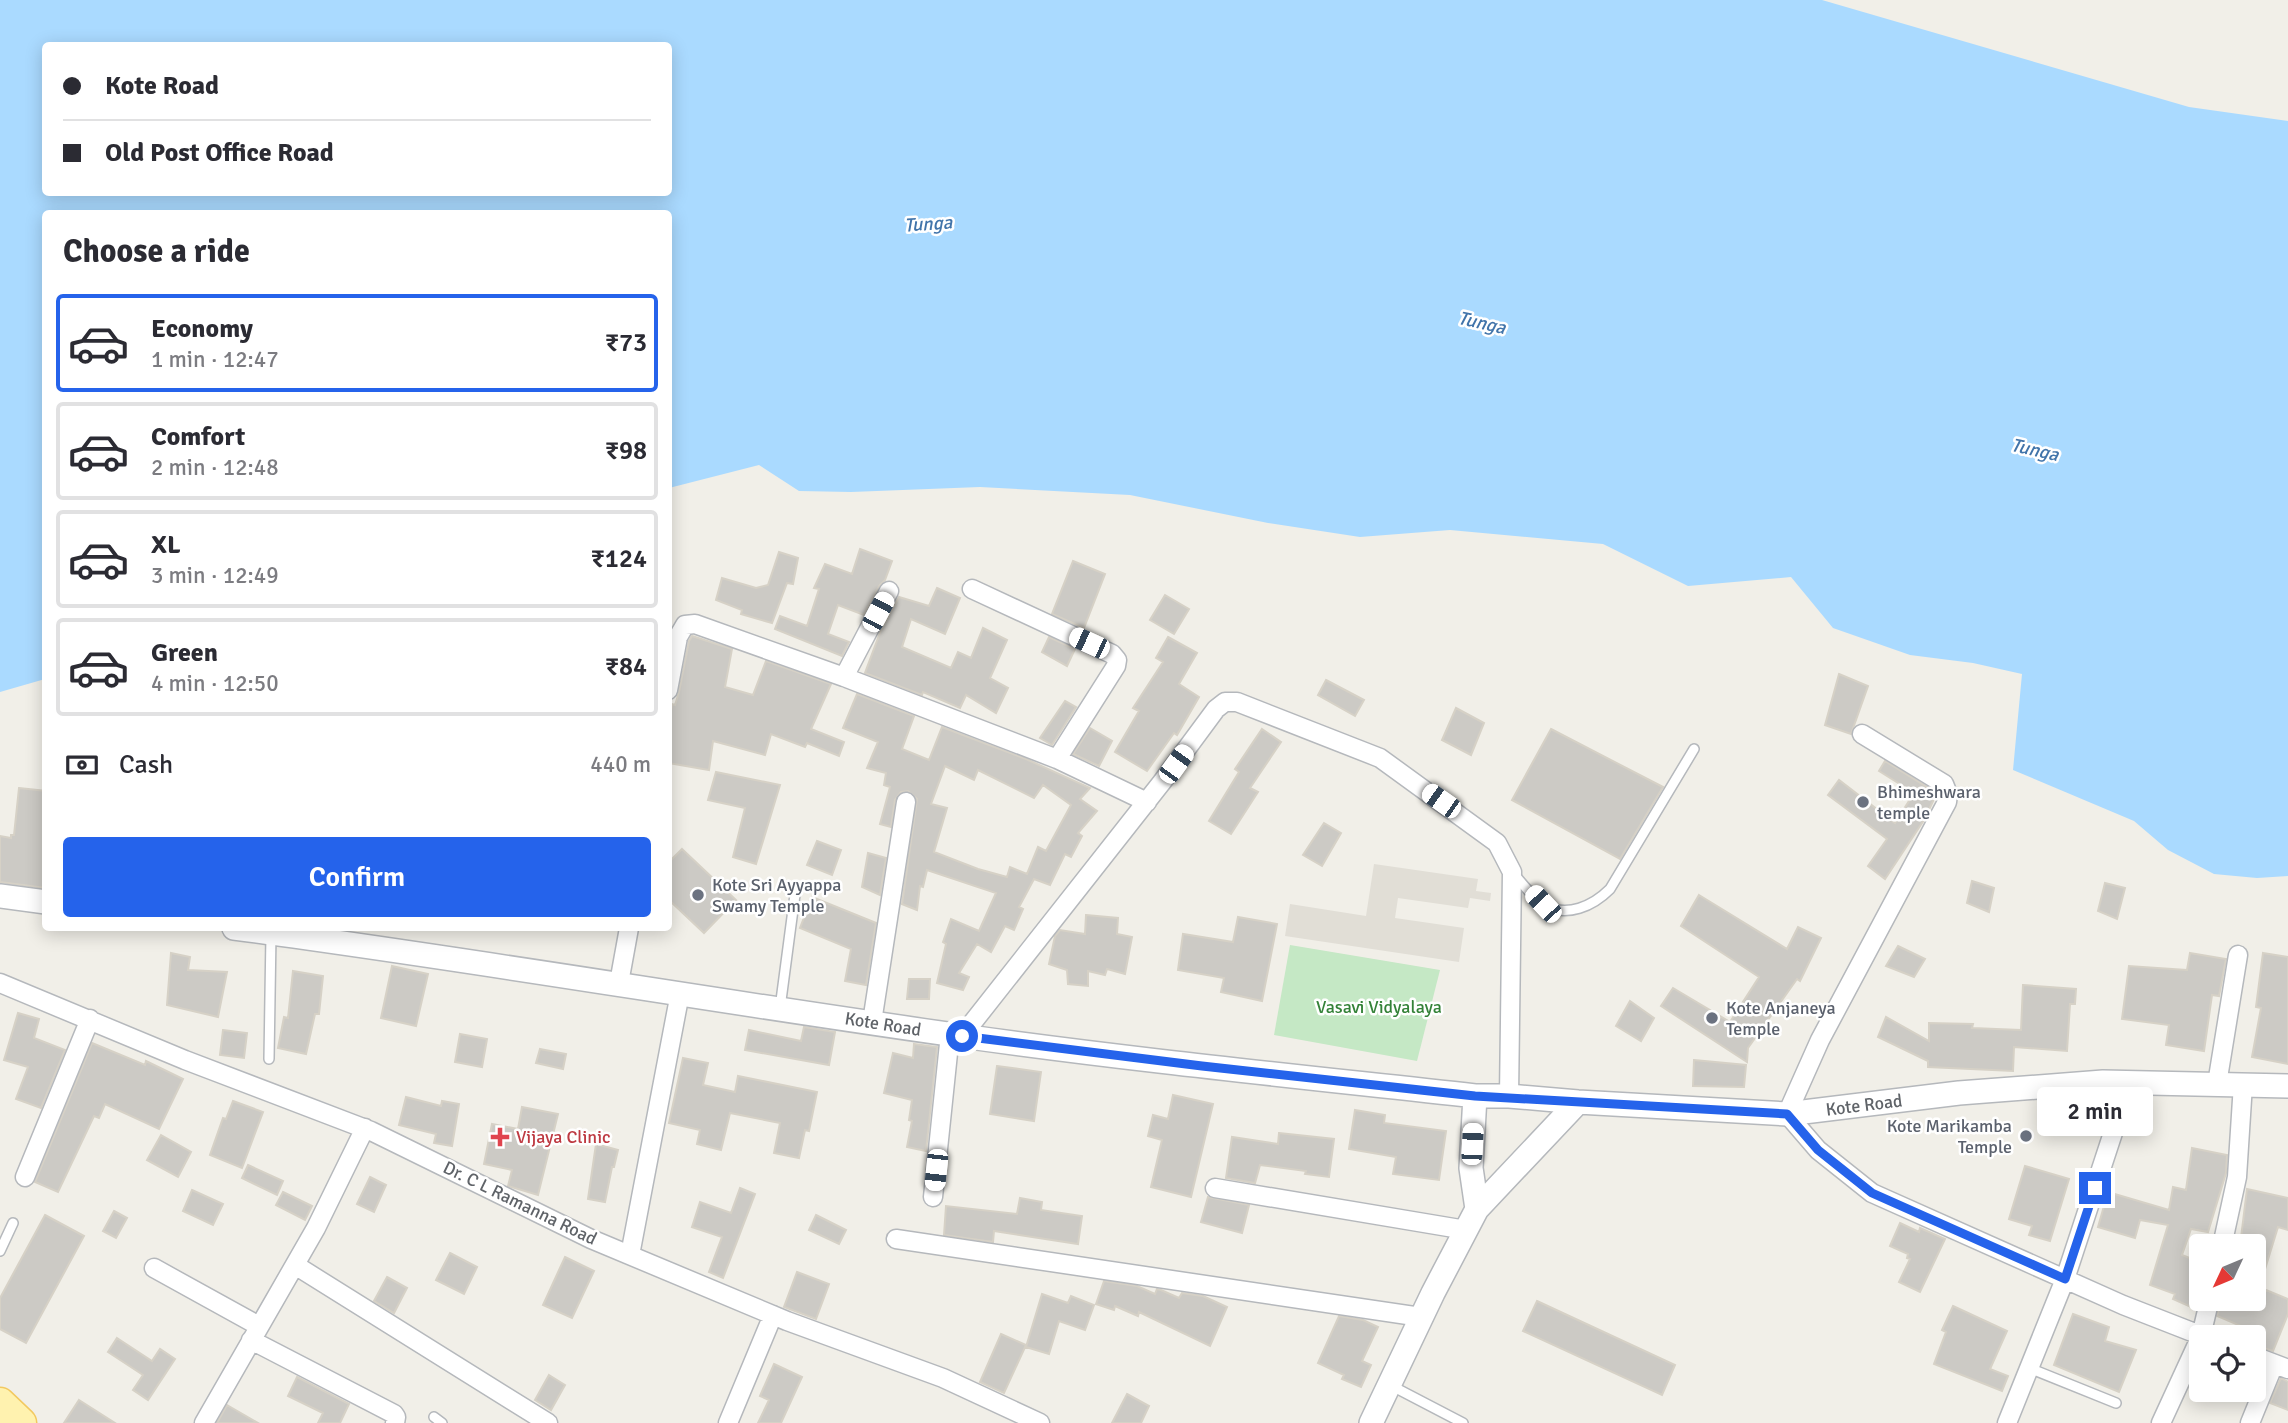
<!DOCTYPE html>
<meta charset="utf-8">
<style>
:root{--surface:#fff;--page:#f7f7f7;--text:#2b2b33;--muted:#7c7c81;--line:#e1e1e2;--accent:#2563eb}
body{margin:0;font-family:Signika,sans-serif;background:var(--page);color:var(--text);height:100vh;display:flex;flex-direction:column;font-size:26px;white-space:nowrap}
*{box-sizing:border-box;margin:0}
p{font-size:23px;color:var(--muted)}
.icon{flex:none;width:38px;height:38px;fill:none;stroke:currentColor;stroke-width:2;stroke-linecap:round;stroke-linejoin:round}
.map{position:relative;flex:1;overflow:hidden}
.side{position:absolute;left:42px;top:210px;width:630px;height:721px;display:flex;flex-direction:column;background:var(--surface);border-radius:7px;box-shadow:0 4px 18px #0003}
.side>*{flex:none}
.top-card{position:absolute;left:42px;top:42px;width:630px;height:154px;border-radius:7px;box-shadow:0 4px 18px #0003;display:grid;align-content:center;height:154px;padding:0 21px;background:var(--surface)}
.needle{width:46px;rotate:226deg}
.tools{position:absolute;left:2189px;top:1234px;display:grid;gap:14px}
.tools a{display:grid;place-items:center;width:77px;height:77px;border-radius:7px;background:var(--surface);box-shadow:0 4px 18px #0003;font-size:35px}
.end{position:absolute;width:32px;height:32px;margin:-16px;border:9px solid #2563eb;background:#fff;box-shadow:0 0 0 4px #fff}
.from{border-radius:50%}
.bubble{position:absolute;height:49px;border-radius:7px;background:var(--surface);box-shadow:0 4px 18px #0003;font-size:23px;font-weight:600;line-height:49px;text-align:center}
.car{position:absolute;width:21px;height:42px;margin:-21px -10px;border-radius:9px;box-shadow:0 0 5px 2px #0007;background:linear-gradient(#fff 24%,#345 0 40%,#fff 0 76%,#345 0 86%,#fff 0)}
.top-card b{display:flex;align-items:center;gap:24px;height:66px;font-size:26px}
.top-card b+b{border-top:2px solid var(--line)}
.top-card i{width:18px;height:18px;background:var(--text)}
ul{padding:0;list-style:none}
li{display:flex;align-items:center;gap:21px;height:98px;margin:0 14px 10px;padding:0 7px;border:4px solid var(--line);border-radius:7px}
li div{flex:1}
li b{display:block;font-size:26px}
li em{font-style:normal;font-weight:600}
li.active{border-color:var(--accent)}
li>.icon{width:63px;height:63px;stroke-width:1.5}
h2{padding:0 21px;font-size:32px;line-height:84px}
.pay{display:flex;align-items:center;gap:18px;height:77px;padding:0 21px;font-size:26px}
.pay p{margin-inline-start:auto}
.button{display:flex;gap:14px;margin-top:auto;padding:14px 21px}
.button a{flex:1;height:80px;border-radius:7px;background:var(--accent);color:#fff;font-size:28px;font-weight:600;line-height:80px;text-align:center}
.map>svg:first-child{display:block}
.education{fill:#e1ded6}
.green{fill:#c5e8c5}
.water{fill:#aadaff;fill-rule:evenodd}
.building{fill:#cccac5;stroke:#d6d1c6;stroke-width:2;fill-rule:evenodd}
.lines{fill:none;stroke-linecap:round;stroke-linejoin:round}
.service-casing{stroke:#b5b8bc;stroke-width:12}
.minor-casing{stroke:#b5b8bc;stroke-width:21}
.tertiary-casing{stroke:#b5b8bc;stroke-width:26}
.primary-casing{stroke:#f2c960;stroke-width:33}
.service{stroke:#fff;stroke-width:9}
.minor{stroke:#fff;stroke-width:18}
.tertiary{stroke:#fff;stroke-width:23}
.primary{stroke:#fff2af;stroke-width:30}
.route{stroke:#2563eb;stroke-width:9}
.worship-dot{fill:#6b7280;stroke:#fff;stroke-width:2.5}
.health-dot{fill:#e0444e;stroke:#fff;stroke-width:2.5}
.labels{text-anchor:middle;stroke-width:5;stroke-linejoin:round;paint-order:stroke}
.worship-label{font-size:18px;fill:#5b616d;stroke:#fff;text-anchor:start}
.park-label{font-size:18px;fill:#348238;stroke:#fff}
.street-label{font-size:18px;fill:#5f6368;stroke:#fff}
.health-label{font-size:18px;fill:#be3a42;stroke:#fff;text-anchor:start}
.water-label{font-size:19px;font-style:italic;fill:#4174aa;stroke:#fff}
</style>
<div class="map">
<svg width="2288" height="1423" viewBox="0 0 2288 1423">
<rect width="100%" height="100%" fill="#f1efe8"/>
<path class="education" d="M1374,864L1478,879L1476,891L1491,893L1490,901L1470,898L1468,908L1398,898L1395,918L1464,928L1459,962L1285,936L1290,904L1366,916Z"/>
<path class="green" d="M1290,945L1440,970L1417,1061L1274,1035Z"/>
<path class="water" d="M0,0H1822L2189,107L2288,121V876L2257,878L2214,874L2168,850L2134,821L2013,770L2022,674L1973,663L1910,655L1833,628L1791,577L1688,586L1603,544L1450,530L1360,537L1268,523L1130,495L980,487L851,492L799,491L759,465L669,488L668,214H46L45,679L0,692ZM46,46H668V192H46Z"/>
<path class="building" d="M860,549L892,561L885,580L879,586L864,615L838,605L828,634L849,642L842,656L775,629L780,616L807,626L819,589L814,588L825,564L852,574Z
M779,552L798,558L793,584L787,583L772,623L741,614L742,610L716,600L722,578L756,588L768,585Z
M1073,561L1105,574L1084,628L1052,614Z
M937,588L960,598L945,634L911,619L902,647L951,668L958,652L971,658L983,628L1007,640L990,678L1008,688L996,713L966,695L960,708L923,692L922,695L865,673L881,630L899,597L929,606Z
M1165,595L1189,609L1174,634L1150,620Z
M692,636L732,649L725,687L753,695L766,661L831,684L811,729L844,742L839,756L807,743L805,747L771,734L765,755L713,741L709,770L668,763V730L672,704L675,705L679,692L689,641Z
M1049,637L1075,649L1067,666L1042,652Z
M1168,637L1197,653L1179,684L1199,697L1177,735L1174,733L1147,771L1115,752L1139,711L1133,708L1163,662L1156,658Z
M1839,674L1868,686L1851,734L1825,725Z
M1326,680L1364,700L1355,716L1318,695Z
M857,694L914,716L902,749L929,760L942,727L1026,759L1090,788L1080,799L1097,811L1078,833L1082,836L1071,857L1065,854L1050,885L1034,879L1019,907L1023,909L1014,930L1005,926L991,952L977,944L959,973L969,977L963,990L937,983L946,944L943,942L951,919L979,931L996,893L927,870L923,887L920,886L917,910L902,904L917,799L908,791L901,792L895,800L891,827L880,824L890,787L884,785L886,773L867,768L878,742L843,728ZM945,766L974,780L978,770L1034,798L1043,785L1071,805L1046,851L1038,847L1027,874L1010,867L1007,877L978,869L934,852L947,808L931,804Z
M1065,701L1076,707L1052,745L1040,738Z
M1456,708L1484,723L1471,755L1442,740Z
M1090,728L1112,741L1099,766L1073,754Z
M1262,729L1281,742L1250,788L1258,792L1231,834L1209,821L1239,772L1235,769Z
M1551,729L1663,787L1620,859L1512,800Z
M1885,761L1935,792L1936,795L1924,820L1885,879L1868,866L1887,839L1828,795L1839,780L1895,823L1914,793L1879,771Z
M716,772L780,785L756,864L733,857L745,808L708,800Z
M19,788L46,791V888L0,882V836L11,838V835H14Z
M1324,823L1341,833L1322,866L1303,855Z
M817,841L841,850L832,875L807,865Z
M682,849L736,900L704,933L668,899V863Z
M868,853L886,858L880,895L862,887Z
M1972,881L1994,888L1989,912L1967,903Z
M2105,883L2125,888L2117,919L2098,911Z
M1699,895L1787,949L1798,927L1821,938L1800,981L1797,979L1748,1048L1747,1062L1661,1006L1673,988L1730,1022L1759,977L1681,926Z
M812,897L876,923L866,985L845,981L851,949L800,928Z
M1086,915L1118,918L1117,934L1132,937L1125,974L1107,969L1105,975L1088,971V986L1068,984L1067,970L1049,964L1055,936L1060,930L1085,934Z
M1238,917L1277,924L1262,1001L1221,992L1224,978L1178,970L1183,934L1233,942Z
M1898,946L1925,959L1914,977L1886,966Z
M171,953L190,957L188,970L227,972L218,1017L167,1005Z
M2190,953L2226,959L2219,996L2212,995L2204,1051L2166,1045L2169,1025L2122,1019L2129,966L2187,970Z
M2263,953L2288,957V1064L2252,1057L2261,1008L2256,1007Z
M392,966L428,974L416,1026L381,1018Z
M293,971L323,976L319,1014H315L306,1054L278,1048L284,1017L288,1018Z
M909,979H930L929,999H907Z
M2023,985L2076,989L2075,1004H2070L2067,1051L2014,1047L2013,1071L1928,1067V1061L1878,1037L1886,1017L1929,1041V1023L1973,1024L1972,1028L2021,1030Z
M1630,1001L1654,1018L1641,1041L1616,1026Z
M18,1013L39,1019L34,1038L65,1050L41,1108L16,1099L28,1067L4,1060Z
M804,1027L835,1032L829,1065L745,1050L749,1030L801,1041Z
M223,1030L247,1033L244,1058L220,1055Z
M460,1034L487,1039L482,1067L455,1062Z
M92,1043L145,1065L146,1061L183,1079L159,1129L105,1104L99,1118L94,1116L58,1192L35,1182Z
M914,1044L937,1047L926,1151L907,1147L912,1121L909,1120L912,1100L884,1093L893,1053L913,1058Z
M540,1049L566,1054L563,1069L536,1063Z
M683,1058L708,1063L703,1085L735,1092L738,1076L817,1092L809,1131L805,1130L799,1158L774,1153L780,1123L730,1113L721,1150L697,1144L700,1130L669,1123Z
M1694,1060L1746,1065L1744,1087L1693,1086Z
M997,1066L1041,1072L1034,1121L990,1114Z
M1173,1095L1213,1104L1191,1197L1151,1187L1162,1140L1148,1136L1153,1115L1168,1119Z
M406,1097L441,1106L442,1101L459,1104L452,1146L434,1143L436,1134L399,1125Z
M233,1101L263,1112L242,1168L210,1155L223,1118L226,1119Z
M522,1107L558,1114L538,1195L508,1186L512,1170L484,1164L492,1124L518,1129Z
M1355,1110L1385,1115L1384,1123L1446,1131L1439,1180L1393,1174L1396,1157L1349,1149Z
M1279,1133L1334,1139L1329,1177L1305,1174L1306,1171L1260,1165L1255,1183L1226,1178L1232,1137L1278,1144Z
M161,1135L191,1152L178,1177L147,1160Z
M596,1144L618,1150L614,1167H612L605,1202L588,1199Z
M2192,1148L2227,1155L2226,1173L2208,1232L2191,1229L2182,1255L2202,1263V1280L2194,1298H2198L2196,1307L2191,1305V1307L2173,1299L2175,1294L2150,1285L2168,1225L2140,1220L2135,1238L2098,1227L2108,1192L2169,1210L2173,1187L2186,1190Z
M248,1165L283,1181L277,1195L242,1178Z
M2025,1166L2069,1179L2050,1241L2029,1235L2032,1226L2009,1219Z
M370,1177L386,1185L374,1212L357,1204Z
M740,1188L755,1194L723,1278L709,1272L722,1237L692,1227L700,1202L731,1213Z
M2247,1189L2288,1198V1230L2278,1227L2258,1292L2254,1291V1246H2240Z
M192,1190L223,1204L213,1225L183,1211Z
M283,1192L312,1206L305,1220L276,1205Z
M1208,1197L1249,1205L1242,1233L1201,1222Z
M1020,1198L1042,1202L1041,1210L1082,1216L1078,1244L994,1231L993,1242L944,1235L946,1206L1017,1214Z
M114,1211L127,1218L116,1238L103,1231Z
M45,1215L84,1236L26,1343L0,1329V1298Z
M816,1215L846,1230L839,1244L809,1230Z
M1900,1223L1919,1232L1920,1228L1945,1239L1920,1292L1899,1282L1910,1259L1907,1258L1908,1254L1890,1246Z
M450,1253L477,1267L464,1294L436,1280Z
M565,1257L594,1271L572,1318L543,1305Z
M797,1272L829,1284L816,1319L784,1307Z
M387,1277L407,1288L394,1313L374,1301Z
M1104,1281L1137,1286L1155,1294L1157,1289L1161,1290L1179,1298L1182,1293L1203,1296L1227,1307L1210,1346L1139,1312L1138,1316L1115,1306L1114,1310L1096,1304Z
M2266,1290L2288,1299V1314L2273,1351L2254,1345V1337H2245L2248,1329L2217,1316L2221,1298H2262Z
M1042,1294L1068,1303L1071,1296L1094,1305L1085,1330L1059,1321L1049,1354L1026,1347Z
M1537,1301L1675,1365L1662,1395L1523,1331Z
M1953,1306L2007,1331L1990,1369L2008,1376L2002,1391L1934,1364L1946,1332L1942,1330Z
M2073,1314L2109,1327L2105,1341L2136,1350L2119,1392L2054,1365Z
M1339,1316L1363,1320L1378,1327L1362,1361L1371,1365L1361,1387L1342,1379L1344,1375L1318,1363Z
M1001,1334L1026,1345L1004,1393L980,1382Z
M117,1338L152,1361L160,1349L175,1359L148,1400L133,1390L143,1375L108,1352Z
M774,1364L802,1377L781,1423H758L769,1400L760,1396Z
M549,1375L565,1385L551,1410L535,1400Z
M297,1377L349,1404L340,1423H318L323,1413L288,1396Z
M2281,1378L2288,1382V1410L2270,1403Z
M1127,1394L1149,1406L1141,1423H1112Z
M79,1400L115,1423H64Z
M227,1405L258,1423H217Z"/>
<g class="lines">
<g class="service-casing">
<path id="service" d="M1513,873C1522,883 1533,898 1544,905C1567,918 1593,906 1610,889L1694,749
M780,1008L796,887
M269,1059L271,934
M0,1251L13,1223
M2029,1368L2116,1403
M1390,1385L1463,1423
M434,1417L442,1423"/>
</g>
<g class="minor-casing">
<path id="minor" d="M972,589L1112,654L1117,660L1116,666L1057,759
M844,677L889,591
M668,690L678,637L685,625L695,624L844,677L1057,759L1147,802
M1862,734L1944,784L1948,794L1947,802L1820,1040L1787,1114L1818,1150L1872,1193L2123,1305L2205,1337
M0,983L185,1060L371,1131L591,1239L787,1321L943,1378L1040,1423
M619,983L629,928
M872,1022L906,802
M962,1036L1162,782L1216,709L1225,702H1237L1380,758L1497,843L1512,872L1509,1096
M2217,1084L2238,955
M25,1177L90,1019
M1215,1188L1466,1230
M933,1197L950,1034
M896,1239L1421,1317
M2222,1246L2237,1177L2243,1084
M630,1255L680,993
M295,1265L548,1423
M154,1268L259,1326
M251,1340L394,1414L396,1417L395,1423
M2254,1356L2288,1369
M204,1423L316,1228L365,1128
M728,1423L773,1315
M2007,1423L2065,1279L2130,1081
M2161,1423L2201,1336L2210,1298
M2250,1423L2274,1364"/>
</g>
<g class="tertiary-casing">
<path id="tertiary" d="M0,896L46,902
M234,928C477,960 719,1002 962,1036C1133,1060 1304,1077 1475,1096H1509L1578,1102L1787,1114L1959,1093L2103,1082L2288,1086
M1475,1096L1471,1168L1477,1209
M1371,1423L1433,1293L1477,1209L1578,1102"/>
</g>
<g class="primary-casing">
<path id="primary" d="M0,1403L21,1423"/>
</g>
<use href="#service" class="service"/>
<use href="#minor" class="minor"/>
<use href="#tertiary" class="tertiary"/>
<use href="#primary" class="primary"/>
</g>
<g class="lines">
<path class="route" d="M962,1036L1202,1066L1475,1096L1787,1114L1818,1150L1872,1193L2065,1279L2095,1188"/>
</g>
<g class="worship-dot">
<circle cx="1863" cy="802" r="7"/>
<circle cx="698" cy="895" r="7"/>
<circle cx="1712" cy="1018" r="7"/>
<circle cx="2026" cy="1136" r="7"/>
</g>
<path class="health-dot" d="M496.5 1126.5h7v7h7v7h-7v7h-7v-7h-7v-7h7z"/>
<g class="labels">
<g class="worship-label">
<text x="1877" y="798">Bhimeshwara<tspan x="1877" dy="21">temple</tspan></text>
<text x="712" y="891">Kote Sri Ayyappa<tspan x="712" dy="21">Swamy Temple</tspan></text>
<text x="1726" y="1014">Kote Anjaneya<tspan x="1726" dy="21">Temple</tspan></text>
<text x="2012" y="1132" text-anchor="end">Kote Marikamba<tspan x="2012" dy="21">Temple</tspan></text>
</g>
<g class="park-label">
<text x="1379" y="1013">Vasavi Vidyalaya</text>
</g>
<g class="street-label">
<text transform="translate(883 1024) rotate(9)" y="6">Kote Road</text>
<text transform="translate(1864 1105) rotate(-7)" y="6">Kote Road</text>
<text transform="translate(520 1203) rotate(26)" y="6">Dr. C L Ramanna Road</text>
</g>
<g class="health-label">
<text x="516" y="1143">Vijaya Clinic</text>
</g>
<g class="water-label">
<text transform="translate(928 223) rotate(-4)" y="7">Tunga</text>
<text transform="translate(1482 322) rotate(13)" y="7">Tunga</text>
<text transform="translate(2035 449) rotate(13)" y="7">Tunga</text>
</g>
</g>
</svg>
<div class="tools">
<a><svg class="needle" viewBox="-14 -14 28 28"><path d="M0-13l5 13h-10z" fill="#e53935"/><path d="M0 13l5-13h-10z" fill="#7c7c81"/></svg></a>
<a><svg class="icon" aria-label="locate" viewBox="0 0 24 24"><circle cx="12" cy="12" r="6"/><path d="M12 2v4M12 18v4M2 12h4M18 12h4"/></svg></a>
</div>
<i class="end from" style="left:962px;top:1036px"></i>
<i class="end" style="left:2095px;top:1188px"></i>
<div class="bubble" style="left:2037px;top:1087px;width:116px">2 min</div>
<i class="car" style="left:878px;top:612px;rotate:28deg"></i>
<i class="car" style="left:1089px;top:643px;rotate:295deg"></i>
<i class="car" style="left:1176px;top:764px;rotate:36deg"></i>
<i class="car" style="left:1441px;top:801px;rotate:305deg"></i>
<i class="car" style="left:1543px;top:904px;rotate:317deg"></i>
<i class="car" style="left:1472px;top:1144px;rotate:3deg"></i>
<i class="car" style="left:936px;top:1170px;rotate:186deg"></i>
<div class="top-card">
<b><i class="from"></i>Kote Road</b>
<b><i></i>Old Post Office Road</b>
</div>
<section class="side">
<h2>Choose a ride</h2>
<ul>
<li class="active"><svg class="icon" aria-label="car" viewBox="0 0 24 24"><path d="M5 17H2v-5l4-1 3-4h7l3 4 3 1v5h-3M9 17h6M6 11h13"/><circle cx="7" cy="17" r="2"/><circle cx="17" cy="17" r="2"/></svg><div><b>Economy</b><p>1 min · 12:47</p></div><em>₹73</em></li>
<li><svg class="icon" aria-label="car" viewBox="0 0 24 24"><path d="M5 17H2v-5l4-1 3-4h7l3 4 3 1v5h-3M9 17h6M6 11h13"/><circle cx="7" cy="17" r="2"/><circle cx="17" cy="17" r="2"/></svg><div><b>Comfort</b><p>2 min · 12:48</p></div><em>₹98</em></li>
<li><svg class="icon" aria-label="car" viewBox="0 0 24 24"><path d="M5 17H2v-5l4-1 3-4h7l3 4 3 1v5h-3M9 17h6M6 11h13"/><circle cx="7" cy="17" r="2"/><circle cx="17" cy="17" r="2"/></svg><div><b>XL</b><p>3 min · 12:49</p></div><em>₹124</em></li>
<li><svg class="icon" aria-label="car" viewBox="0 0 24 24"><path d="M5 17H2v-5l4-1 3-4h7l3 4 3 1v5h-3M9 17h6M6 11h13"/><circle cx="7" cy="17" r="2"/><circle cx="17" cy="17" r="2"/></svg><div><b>Green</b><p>4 min · 12:50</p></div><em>₹84</em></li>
</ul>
<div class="pay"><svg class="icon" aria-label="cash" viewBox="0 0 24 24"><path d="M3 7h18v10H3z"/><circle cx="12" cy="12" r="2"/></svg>Cash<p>440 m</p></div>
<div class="button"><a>Confirm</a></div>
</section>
</div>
